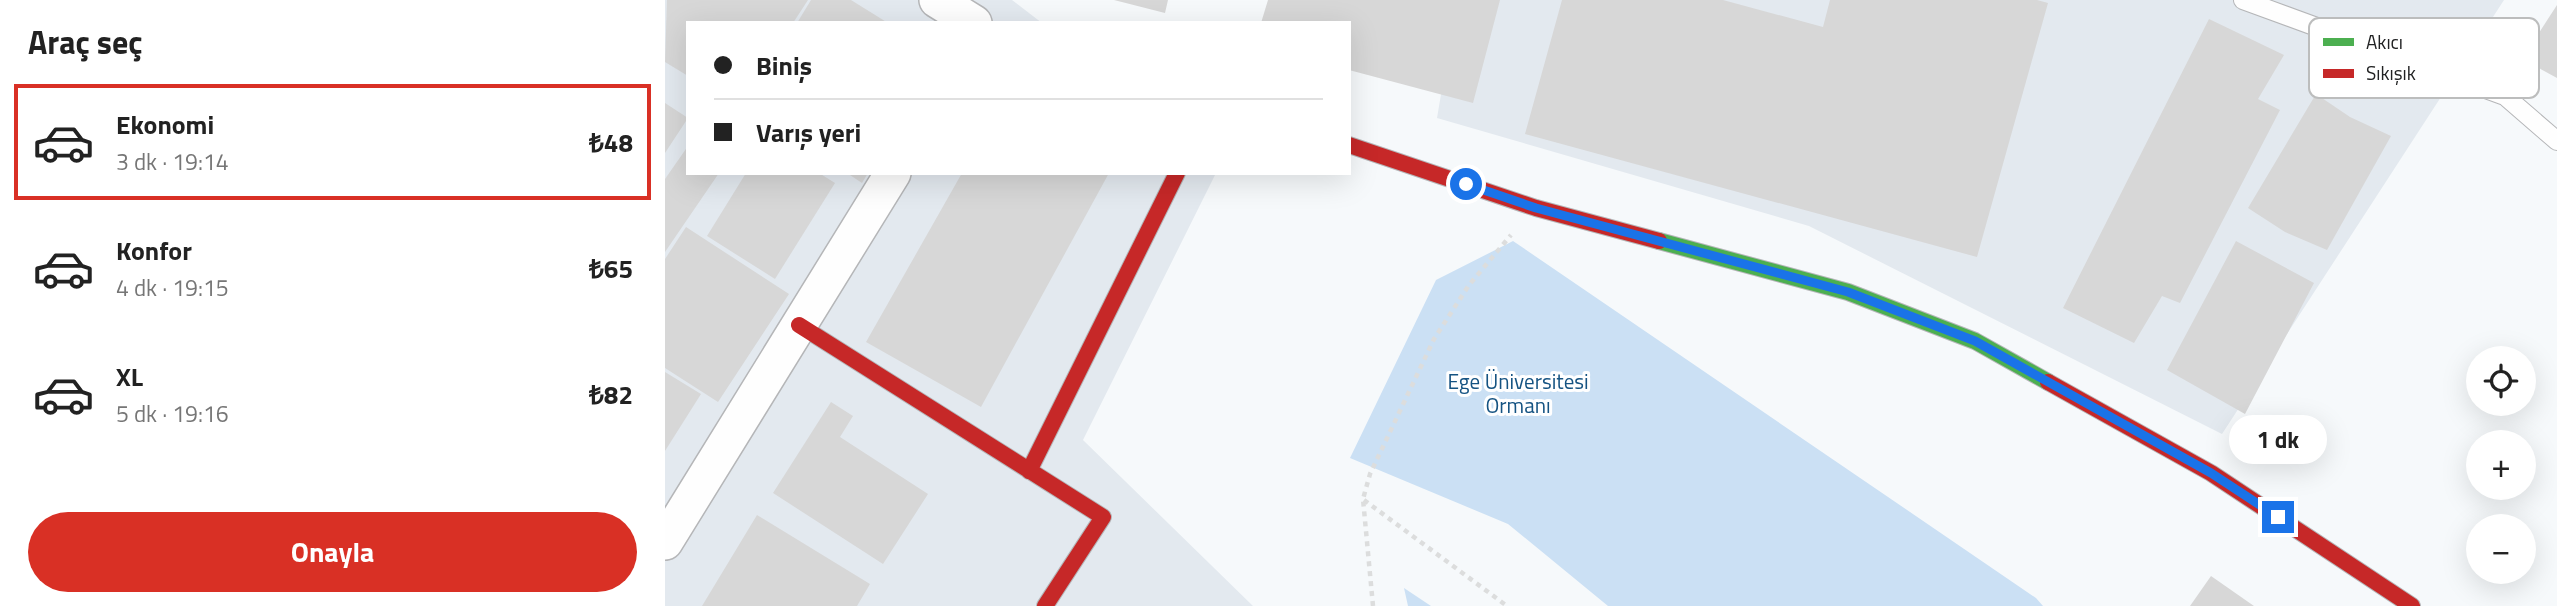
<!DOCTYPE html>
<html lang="tr">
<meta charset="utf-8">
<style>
:root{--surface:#fff;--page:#f6f6f6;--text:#222;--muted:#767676;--line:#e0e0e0;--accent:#d93025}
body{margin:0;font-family:"Titillium Web",sans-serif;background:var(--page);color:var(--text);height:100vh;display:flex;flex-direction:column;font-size:26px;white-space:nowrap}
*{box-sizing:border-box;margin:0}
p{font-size:23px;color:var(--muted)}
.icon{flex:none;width:38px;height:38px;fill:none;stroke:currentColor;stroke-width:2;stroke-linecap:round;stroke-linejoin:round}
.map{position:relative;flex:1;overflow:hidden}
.panel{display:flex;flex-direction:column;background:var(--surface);width:665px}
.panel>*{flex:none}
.banner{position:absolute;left:21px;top:21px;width:665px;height:154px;border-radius:0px;box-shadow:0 7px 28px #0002;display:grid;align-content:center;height:154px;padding:0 28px;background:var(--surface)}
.tools{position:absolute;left:1801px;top:346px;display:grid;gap:14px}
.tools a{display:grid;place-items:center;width:70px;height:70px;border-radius:50%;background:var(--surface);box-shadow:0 7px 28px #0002;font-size:35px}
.end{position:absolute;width:32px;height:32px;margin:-16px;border:9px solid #1a73e8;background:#fff;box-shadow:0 0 0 4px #fff}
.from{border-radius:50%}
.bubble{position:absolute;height:49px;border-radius:24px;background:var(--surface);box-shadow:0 7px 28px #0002;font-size:23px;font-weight:700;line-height:49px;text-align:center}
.banner b{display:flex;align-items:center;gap:24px;height:66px;font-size:26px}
.banner b+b{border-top:2px solid var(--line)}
.banner i{width:18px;height:18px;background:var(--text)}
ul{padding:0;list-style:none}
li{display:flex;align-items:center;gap:21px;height:116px;margin:0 14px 10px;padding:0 14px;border:4px solid transparent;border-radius:0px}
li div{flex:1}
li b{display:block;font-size:26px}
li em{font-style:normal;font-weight:700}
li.current{border-color:var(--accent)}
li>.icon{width:63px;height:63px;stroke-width:1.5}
h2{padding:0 28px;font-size:32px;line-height:84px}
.button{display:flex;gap:14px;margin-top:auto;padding:14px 28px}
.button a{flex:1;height:80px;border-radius:42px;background:var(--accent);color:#fff;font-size:28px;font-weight:700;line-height:80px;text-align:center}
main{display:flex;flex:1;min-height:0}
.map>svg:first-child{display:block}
.built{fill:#e3e9ef}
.green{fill:#cbe0f4}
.building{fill:#d7d7d7}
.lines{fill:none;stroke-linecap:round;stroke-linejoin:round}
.lane-casing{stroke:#b5b6b8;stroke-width:20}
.street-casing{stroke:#b5b6b8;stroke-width:38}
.fast-casing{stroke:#b5b6b8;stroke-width:18}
.jam-casing{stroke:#b5b6b8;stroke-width:18}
.path{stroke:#dcdddd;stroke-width:4.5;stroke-dasharray:5 5;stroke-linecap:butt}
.lane{stroke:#fefefe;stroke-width:18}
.street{stroke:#fefefe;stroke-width:35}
.fast{stroke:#4caf50;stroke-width:16}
.jam{stroke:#c62828;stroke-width:16}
.route{stroke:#1a73e8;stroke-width:9}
.labels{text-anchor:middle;stroke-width:6;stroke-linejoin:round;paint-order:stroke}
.park-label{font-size:21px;fill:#155382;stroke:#fff}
.key{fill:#fff;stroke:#bcbdbd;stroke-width:2}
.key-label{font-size:19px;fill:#212223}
</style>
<main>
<section class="panel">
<h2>Araç seç</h2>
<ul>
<li class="current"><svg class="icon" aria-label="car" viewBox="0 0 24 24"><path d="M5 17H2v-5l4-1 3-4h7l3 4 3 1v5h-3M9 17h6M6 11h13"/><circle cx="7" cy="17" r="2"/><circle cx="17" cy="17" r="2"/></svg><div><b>Ekonomi</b><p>3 dk · 19:14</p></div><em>₺48</em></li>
<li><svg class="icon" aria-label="car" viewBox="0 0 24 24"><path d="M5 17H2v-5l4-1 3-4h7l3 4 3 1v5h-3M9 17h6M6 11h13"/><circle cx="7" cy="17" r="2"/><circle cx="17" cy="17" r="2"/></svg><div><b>Konfor</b><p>4 dk · 19:15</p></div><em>₺65</em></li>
<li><svg class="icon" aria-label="car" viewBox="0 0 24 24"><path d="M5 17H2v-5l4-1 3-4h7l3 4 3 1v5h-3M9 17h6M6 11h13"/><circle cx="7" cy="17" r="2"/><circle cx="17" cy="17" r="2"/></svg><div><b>XL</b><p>5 dk · 19:16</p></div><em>₺82</em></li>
</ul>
<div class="button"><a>Onayla</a></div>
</section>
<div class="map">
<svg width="1892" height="606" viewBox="0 0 1892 606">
<rect width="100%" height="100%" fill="#f6f9fb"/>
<path class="built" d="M0,0H347L377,23H23V173H551L418,440L588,606H0Z
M792,0H1839L1557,434L1144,226L772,118Z"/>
<path class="green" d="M848,241L1371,598L1378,606H943L843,524L685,458L771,280Z
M739,588L766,606H743Z"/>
<path class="building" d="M2,0H143L128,23H23V76L0,62Z
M146,0H186L223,23H132Z
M449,0H503L500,13Z
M603,0H835L808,103L684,70V23H596Z
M897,0H1058L1158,27L1165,0H1372L1383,3L1312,257L860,134Z
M1892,5V78L1857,59Z
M1544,19L1619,55L1593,99L1615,110L1515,303L1497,296L1469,343L1398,308Z
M1651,94L1685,117L1726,136L1662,250L1620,232L1583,208Z
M0,103L23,118L0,153Z
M23,146V173H54L0,252V179Z
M81,173H154L170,183L110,279L42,236Z
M182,173H203L197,183Z
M297,173H444L316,407L201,342Z
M21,227L124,294L53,402L0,368V259Z
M1571,241L1649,283L1580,414L1502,370Z
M0,372L36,394L0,451Z
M166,402L188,416L175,437L263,494L218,564L108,493Z
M92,515L205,584L192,606H37Z
M1546,576L1589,606H1525Z"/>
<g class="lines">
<g class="lane-casing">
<path id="lane" d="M1578,0L1840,96L1892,141"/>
</g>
<g class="street-casing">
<path id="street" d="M272,0L309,23
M0,542L228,173"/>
</g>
<g class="fast-casing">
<path id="fast" d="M994,241L1183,292L1310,341L1383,382"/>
</g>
<g class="jam-casing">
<path id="jam" d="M684,145L871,208L994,241
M134,325L438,517L380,606
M1383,382L1546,473L1747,606
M364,471L512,173"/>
</g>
<path class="path" d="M699,500L842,606
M708,606L698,499L705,474L769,339L804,285L846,235"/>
<use href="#lane" class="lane"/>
<use href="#street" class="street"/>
<use href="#fast" class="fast"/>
<use href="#jam" class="jam"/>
</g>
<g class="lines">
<path class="route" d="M801,184L871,208L1183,292L1310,341L1546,473L1613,517"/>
</g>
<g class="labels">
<g class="park-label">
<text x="853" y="389">Ege Üniversitesi<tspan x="853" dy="24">Ormanı</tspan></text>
</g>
</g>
<rect x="1644" y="18" width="230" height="80" rx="10" class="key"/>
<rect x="1658" y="38" width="31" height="8" fill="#4caf50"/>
<rect x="1658" y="69" width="31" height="9" fill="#c62828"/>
<g class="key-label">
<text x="1701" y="49">Akıcı</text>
<text x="1701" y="80">Sıkışık</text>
</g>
</svg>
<div class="tools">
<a><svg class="icon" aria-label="locate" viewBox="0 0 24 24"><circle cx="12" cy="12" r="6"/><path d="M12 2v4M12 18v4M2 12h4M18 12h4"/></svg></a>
<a>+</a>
<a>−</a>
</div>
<i class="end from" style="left:801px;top:184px"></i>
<i class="end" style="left:1613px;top:517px"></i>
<div class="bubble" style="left:1564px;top:415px;width:98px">1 dk</div>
<div class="banner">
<b><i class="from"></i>Biniş</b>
<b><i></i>Varış yeri</b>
</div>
</div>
</main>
